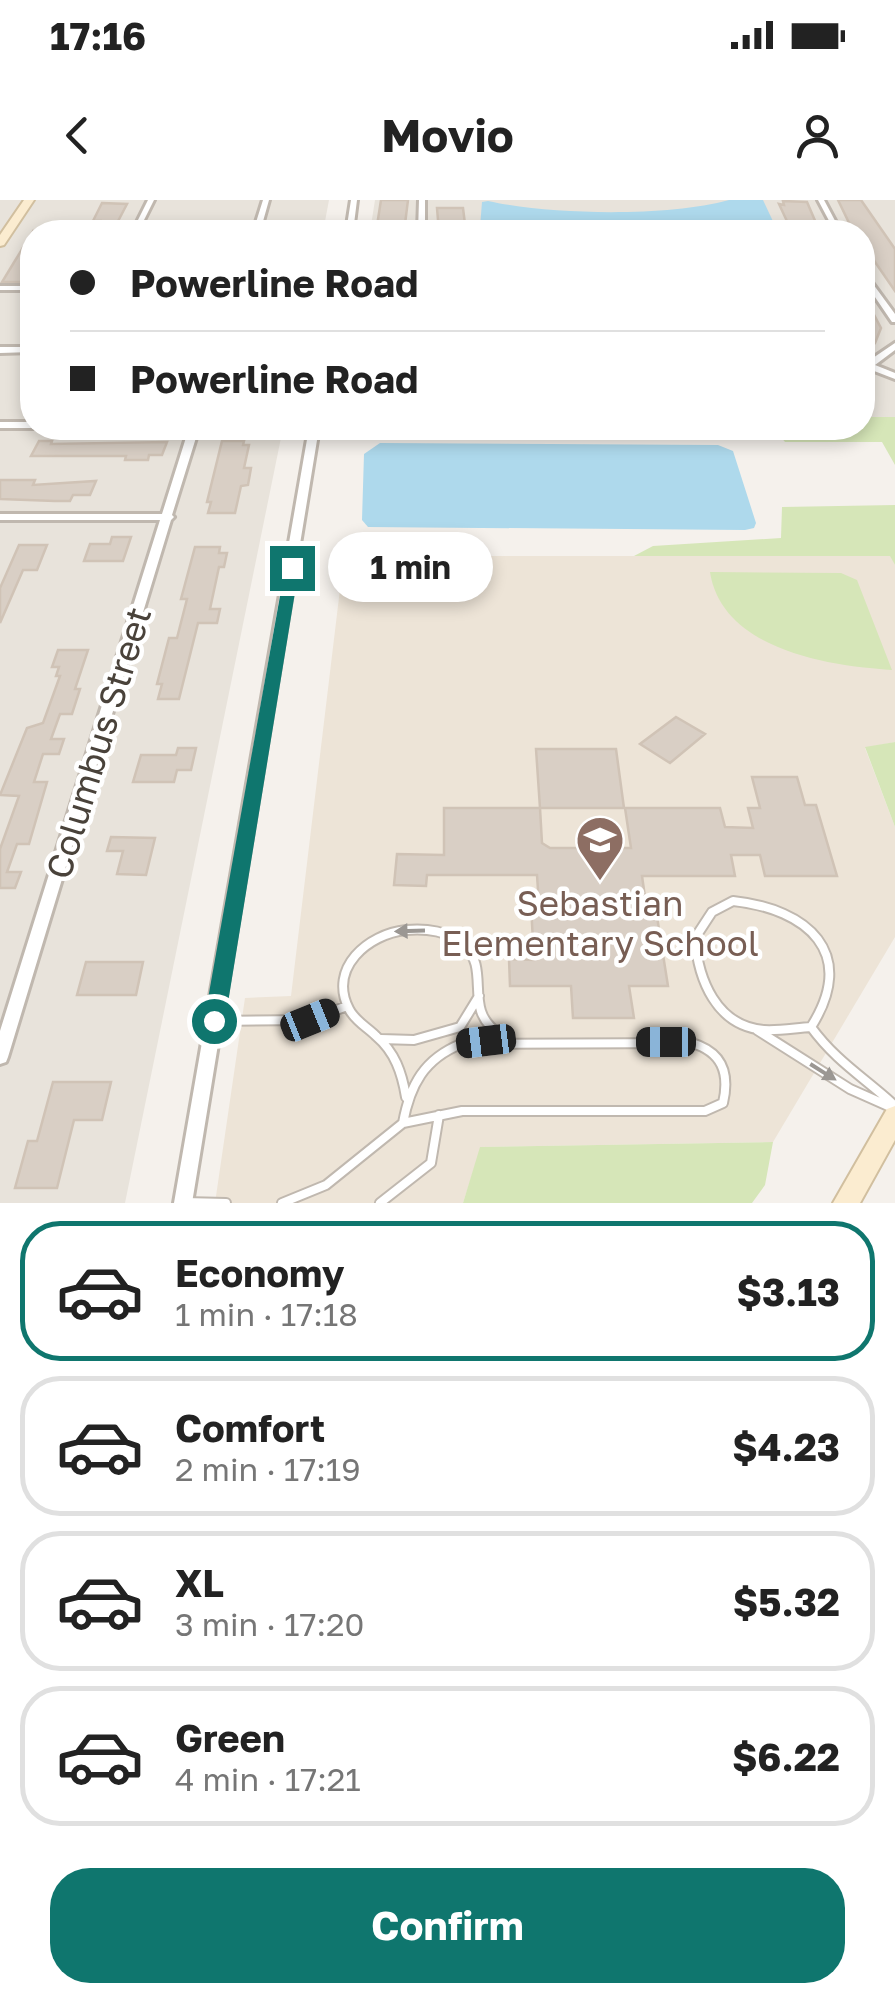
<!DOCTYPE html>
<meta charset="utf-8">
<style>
:root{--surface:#fff;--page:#f6f6f6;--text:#222;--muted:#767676;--line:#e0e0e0;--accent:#0f766e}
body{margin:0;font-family:"Golos Text",sans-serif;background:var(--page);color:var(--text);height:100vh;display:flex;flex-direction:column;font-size:38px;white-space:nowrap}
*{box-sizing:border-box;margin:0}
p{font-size:32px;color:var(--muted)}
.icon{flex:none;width:55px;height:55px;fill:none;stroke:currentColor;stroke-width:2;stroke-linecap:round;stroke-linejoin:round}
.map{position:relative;height:1003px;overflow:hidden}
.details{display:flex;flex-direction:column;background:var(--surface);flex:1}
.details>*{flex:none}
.hud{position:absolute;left:20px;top:20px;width:855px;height:220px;border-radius:40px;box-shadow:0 5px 15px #0003;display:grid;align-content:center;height:220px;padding:0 50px;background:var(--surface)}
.end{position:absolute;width:45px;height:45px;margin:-22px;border:12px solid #0f766e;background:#fff;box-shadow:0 0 0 5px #fff}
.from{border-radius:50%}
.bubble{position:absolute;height:70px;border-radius:35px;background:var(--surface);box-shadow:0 5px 15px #0003;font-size:32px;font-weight:700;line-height:70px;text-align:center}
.car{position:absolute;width:30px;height:60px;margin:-30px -15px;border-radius:12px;box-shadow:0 0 8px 2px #0007;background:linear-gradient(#222 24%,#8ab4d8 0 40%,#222 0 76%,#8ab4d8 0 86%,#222 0)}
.hud b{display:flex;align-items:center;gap:35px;height:95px;font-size:38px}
.hud b+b{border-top:2px solid var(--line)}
.hud i{width:25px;height:25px;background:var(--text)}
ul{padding:18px 0 0;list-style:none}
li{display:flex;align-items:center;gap:30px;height:140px;margin:0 20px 15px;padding:0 30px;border:5px solid var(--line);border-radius:40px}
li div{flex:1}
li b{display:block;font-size:38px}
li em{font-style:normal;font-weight:700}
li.on{border-color:var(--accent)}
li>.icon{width:90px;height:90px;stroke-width:1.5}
.primary-button{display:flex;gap:20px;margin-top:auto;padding:20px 50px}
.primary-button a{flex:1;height:115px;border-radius:40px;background:var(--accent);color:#fff;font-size:40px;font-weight:700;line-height:115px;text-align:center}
.status{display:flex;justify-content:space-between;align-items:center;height:70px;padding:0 50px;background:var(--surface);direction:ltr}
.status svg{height:28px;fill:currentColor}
header{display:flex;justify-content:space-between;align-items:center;height:130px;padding:0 50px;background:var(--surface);font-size:45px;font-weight:700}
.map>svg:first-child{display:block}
.residential{fill:#e8e3db}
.education{fill:#ede4d7}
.green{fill:#d6e6b8}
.water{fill:#aed9ec}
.building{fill:#d9cfc5;stroke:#d0c3b6;stroke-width:2.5}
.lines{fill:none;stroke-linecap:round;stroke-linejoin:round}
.lane-casing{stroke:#c0b8af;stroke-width:12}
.street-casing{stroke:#c0b8af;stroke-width:6}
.secondary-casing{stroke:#d1bf9f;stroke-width:4}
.lane{stroke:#fff;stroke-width:8}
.street{fill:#fff;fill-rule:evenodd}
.secondary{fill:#fbecd0;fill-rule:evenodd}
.oneway{fill:#9b9793}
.route{fill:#0f766e}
.labels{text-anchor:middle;stroke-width:9;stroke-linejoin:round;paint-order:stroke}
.street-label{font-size:35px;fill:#49423a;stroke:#fff}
.education-label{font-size:35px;fill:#785e54;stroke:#fff}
</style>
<div class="status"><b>17:16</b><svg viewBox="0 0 49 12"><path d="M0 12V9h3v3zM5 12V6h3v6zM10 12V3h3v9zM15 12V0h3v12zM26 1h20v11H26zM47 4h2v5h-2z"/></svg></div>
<header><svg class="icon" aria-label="back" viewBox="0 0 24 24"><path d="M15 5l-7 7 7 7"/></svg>Movio<svg class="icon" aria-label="person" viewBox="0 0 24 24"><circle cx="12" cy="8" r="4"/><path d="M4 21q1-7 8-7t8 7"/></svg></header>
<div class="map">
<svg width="895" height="1003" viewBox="0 0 895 1003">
<rect width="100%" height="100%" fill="#f5f1ec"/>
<path class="residential" d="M0,0H329L323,32H32V228H283L125,1003H0Z
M375,0H895V217H863L862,32H370Z"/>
<path class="education" d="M344,356H891L895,365V542L865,548L895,627V737L773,942L481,947L463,1003H215L245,798L291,796Z"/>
<path class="green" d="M863,217H895V265L882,242H785L774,229L337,231V228H862Z
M895,305V365L890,356H634L653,346L781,338L782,307Z
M710,372L841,373L857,380L892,470C829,466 722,450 710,372Z
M895,542V627L865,547Z
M773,942L765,985L752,1003H463L480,947Z"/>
<path class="water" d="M729,0H763L778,32H743L669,22L494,32L480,27L482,2L488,1C551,15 667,17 729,0Z
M380,243L718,245L733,251L756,323L754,328L745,330L368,327L362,320L364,254Z"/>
<path class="building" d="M381,0H408L404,32H376Z
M838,0H861L895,49V91L862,43V32L853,31Z
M783,1L807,2L819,30L792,32L779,4L784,5Z
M102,3L127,4L116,25H98L100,21H93Z
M437,8H463L466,32H439Z
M32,33V82H2L13,64Z
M862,92L881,128L875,143L862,141Z
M39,241H52L51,244L167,242L162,255H149L148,260H125L126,256H31Z
M222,241H244L243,245H249L244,268H251L248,285L241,286L235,313H208L211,302H207Z
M0,280H35L33,285L96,281L90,295H73L70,301H55L0,299Z
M112,337H131L123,361H84L90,344H110Z
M19,345H47L37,370H23L0,423V388Z
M195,347H220L219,353H227L224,367H219L210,409H220L217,423H198L179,499H158L162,484H157L169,438H177L187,399H181Z
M58,450H88L75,489H80L72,514H60L51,539H64L59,554H43L34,582H47L29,644H17L7,672H21L15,688H0V649L19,596L0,595L27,528L43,523L60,476H56L59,467H52Z
M676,517L705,534L670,563L640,544Z
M178,548H196L191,570H177L174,582H133L141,555H176Z
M536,549H616L624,608H540Z
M752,577H797L805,605H816L837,676H765L760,655H731L735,676H642L646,704H655L668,786H629L634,818H573L571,786H510L509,759L534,760L531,705H539L537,675H427L426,686L394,685L397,654L444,655V608H540L542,643L550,648H631L625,608H720L725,627L753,628L748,608H760Z
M111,637L155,638L146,675L117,674L123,651H107Z
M86,762H143L136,795H77Z
M53,882H111L102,920H74L57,988H15L28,941H37Z"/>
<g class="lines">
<g class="lane-casing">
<path id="lane" d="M733,701C808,709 858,753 811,827C795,828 779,831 764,830C716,826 698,779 695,738L712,712Z
M216,821L310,820L347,806
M811,827C836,861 862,876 893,904
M757,830L850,889L895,909
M381,839L414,840L460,827L479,796
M692,843C722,852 730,873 723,903L705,911H462L403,923C410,885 424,859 461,844Z
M406,897C402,873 395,852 376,836C367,827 355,821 349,809C328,768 368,734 406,730C426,728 449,731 464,745C484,763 474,789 481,811C485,824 496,832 506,840
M184,1002L226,1003
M282,1003L326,985L403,923
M380,1003L431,963L439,915"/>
</g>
<g class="street-casing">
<path id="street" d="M148,0H154L138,32H132Z
M263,0H269L260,32H253Z
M351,0H357L353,32H346Z
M419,0H425V32H418Z
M818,0H824L841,32H835Z
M862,69L895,114V122H892L862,78Z
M0,86H32V90H0Z
M895,143V150L875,165L895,173V179L869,169L862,173V162H867Z
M0,147H32V152L0,153Z
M0,222H32L33,228H0Z
M189,228H199L172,315L174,317L171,320L8,857L6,862L0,864V831L160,320H0V314H162Z
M309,228H319L192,1003H174Z"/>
</g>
<g class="secondary-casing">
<path id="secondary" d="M24,0H34L4,45L0,46V35Z
M895,906V940L860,1003H833L887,909Z"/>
</g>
<use href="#lane" class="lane"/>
<use href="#street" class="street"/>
<use href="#secondary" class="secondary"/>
</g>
<defs><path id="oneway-solid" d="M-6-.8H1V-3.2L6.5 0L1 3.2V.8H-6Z" transform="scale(2.5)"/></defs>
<g class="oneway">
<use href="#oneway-solid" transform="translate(410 731) rotate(178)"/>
<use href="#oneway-solid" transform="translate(823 872) rotate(32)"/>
</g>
<path class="route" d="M292,363L299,368L225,821L214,830L204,821L285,368Z"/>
<defs>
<g id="school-pin" transform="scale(2.5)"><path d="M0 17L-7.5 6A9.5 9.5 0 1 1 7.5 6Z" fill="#8d6e63" stroke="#fff"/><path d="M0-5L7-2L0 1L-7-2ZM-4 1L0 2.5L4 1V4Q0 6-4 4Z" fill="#fff"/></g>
</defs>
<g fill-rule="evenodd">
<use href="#school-pin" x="600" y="640"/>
</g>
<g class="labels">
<g class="street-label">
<text transform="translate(99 543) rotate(-73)" y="12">Columbus Street</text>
</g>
<g class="education-label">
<text x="600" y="716">Sebastian<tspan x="600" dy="40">Elementary School</tspan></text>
</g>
</g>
</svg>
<i class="end from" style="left:214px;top:821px"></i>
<i class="end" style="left:292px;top:368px"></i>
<div class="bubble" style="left:328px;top:332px;width:165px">1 min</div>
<i class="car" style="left:310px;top:820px;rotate:68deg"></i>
<i class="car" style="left:486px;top:841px;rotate:263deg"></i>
<i class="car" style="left:666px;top:842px;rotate:270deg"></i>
<div class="hud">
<b><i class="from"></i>Powerline Road</b>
<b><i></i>Powerline Road</b>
</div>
</div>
<section class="details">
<ul>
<li class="on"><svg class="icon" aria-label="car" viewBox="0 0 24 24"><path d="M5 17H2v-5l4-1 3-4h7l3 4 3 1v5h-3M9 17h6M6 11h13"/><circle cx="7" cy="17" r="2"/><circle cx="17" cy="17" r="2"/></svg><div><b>Economy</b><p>1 min · 17:18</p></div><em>$3.13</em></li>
<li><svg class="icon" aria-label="car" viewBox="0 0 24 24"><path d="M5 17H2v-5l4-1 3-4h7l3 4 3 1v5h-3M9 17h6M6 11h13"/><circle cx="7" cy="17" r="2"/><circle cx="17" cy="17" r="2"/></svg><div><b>Comfort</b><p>2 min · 17:19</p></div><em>$4.23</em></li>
<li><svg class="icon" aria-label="car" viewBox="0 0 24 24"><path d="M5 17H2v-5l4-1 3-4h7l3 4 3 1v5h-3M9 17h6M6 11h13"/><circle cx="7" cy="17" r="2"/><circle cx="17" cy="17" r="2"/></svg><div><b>XL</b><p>3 min · 17:20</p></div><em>$5.32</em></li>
<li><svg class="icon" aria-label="car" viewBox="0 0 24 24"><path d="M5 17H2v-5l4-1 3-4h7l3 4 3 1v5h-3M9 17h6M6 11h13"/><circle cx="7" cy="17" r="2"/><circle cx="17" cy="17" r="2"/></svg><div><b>Green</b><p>4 min · 17:21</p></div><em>$6.22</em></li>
</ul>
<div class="primary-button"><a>Confirm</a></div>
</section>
